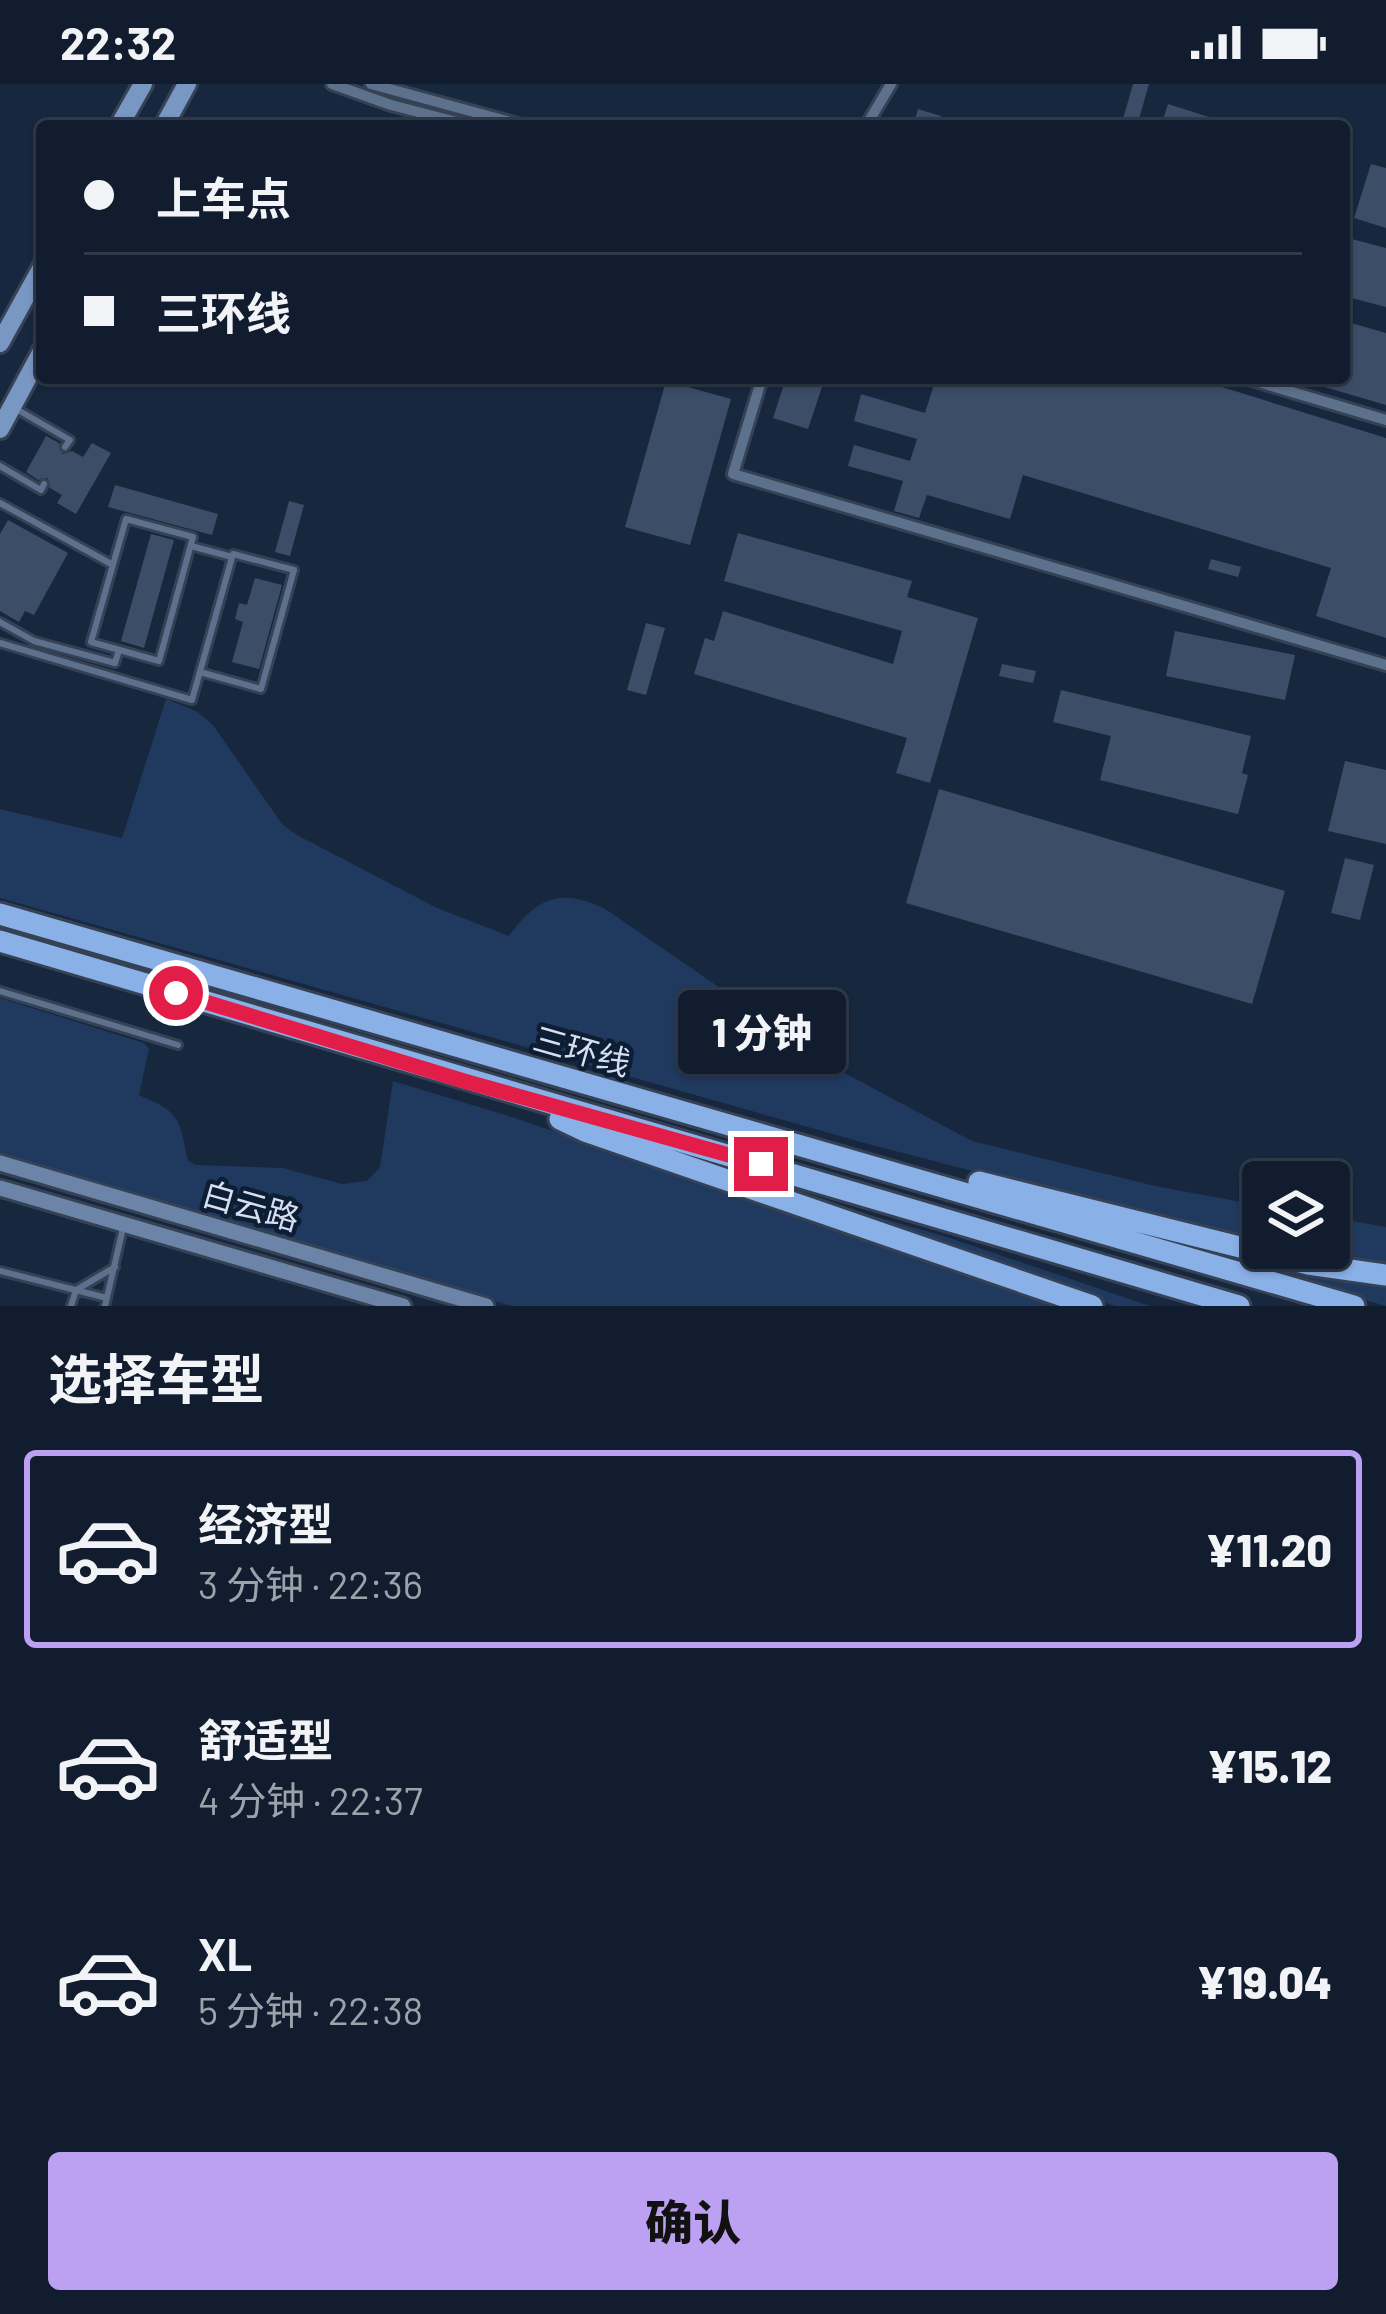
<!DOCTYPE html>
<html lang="zh">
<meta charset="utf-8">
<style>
:root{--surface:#111d2e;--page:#1e2a3a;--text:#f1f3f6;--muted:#9ca2aa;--line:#303b4a;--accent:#bca0f2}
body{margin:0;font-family:Barlow,"Noto Sans SC",sans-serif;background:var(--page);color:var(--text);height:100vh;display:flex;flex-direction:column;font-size:45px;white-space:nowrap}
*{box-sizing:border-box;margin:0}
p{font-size:39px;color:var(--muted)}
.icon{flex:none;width:66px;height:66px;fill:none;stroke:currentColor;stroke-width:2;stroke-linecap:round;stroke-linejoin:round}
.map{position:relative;height:1222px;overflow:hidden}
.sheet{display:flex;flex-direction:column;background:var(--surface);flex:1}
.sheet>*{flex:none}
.top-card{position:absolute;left:36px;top:36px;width:1314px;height:264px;border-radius:12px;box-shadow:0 3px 9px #0004,0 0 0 3px var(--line);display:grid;align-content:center;height:264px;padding:0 48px;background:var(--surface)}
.controls{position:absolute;left:1242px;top:1077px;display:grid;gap:24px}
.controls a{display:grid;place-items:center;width:108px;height:108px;border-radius:12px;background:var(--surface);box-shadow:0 3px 9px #0004,0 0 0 3px var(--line);font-size:60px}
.end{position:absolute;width:54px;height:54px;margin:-27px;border:15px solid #e11d48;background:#fff;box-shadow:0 0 0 6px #fff}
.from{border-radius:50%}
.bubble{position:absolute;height:84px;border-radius:12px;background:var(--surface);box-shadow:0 3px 9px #0004,0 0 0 3px var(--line);font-size:39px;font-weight:800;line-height:84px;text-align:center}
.top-card b{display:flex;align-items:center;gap:42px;height:114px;font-size:45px}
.top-card b+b{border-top:3px solid var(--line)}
.top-card i{width:30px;height:30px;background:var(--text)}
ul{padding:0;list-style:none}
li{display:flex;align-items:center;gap:36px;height:198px;margin:0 24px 18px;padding:0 24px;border:6px solid transparent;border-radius:12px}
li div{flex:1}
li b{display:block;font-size:45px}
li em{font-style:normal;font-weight:800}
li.current{border-color:var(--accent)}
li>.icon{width:108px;height:108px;stroke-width:1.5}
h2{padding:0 48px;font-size:54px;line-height:144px}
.cta{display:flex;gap:24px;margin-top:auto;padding:24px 48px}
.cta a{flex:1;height:138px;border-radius:12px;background:var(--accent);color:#111;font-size:48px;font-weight:800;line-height:138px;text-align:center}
.status{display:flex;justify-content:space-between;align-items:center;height:84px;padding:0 60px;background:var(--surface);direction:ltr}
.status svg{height:33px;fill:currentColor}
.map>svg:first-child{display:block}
.green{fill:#20395e}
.building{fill:#3c4d67}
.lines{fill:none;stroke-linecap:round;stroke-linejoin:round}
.lane-casing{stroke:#354155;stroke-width:12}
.street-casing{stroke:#354155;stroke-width:16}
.secondary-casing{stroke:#354155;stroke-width:21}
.primary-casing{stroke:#354155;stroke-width:24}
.highway-casing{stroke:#354155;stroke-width:27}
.lane{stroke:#5e718c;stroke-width:6}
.street{stroke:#5e718c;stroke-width:10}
.secondary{stroke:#6b84a7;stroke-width:15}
.primary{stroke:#7897c3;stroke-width:18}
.highway{stroke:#89b0e7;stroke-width:21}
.route{stroke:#e11d48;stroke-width:15}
.labels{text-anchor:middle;stroke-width:9;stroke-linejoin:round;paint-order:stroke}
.street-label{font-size:33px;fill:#d5dfef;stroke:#0d1d33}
</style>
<div class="status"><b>22:32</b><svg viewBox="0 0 49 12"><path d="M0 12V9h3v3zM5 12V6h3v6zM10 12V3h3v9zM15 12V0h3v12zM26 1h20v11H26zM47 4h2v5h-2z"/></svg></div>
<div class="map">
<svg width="1386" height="1222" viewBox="0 0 1386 1222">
<rect width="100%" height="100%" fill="#17273e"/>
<path class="green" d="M166,615L196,627L213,641L282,740L297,751L437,824L509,852C537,813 562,803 607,826L839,986L972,1057L1155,1102L1263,1122V1162L868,1060L0,814V725L122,754Z
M0,914L144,959L149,965L139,1011C181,1029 179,1034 188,1077L196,1081L283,1084L342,1100L367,1097L380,1083L393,997L518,1035L1067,1222H512L0,1074Z
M831,1120L944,1152L1150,1222H1115L829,1125Z
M1329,1133L1386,1143V1185L1272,1164H1329Z
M1107,1139L1386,1198V1222L1155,1156Z"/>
<path class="building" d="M1133,0H1149L1137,42H1121Z
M1168,20L1231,40L1230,42H1161Z
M918,25L941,32L938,42H913Z
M1371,80L1386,84V144L1354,134Z
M1348,154L1386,164V223L1344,212V169Z
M1344,237L1386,249V321L1304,297L1344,294Z
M786,294H825L808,345L773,334Z
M936,294H1193L1386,354V554L1316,532L1331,484L1023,391L1010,435L927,411L919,434L894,427L903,397L848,382L854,361L910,377L917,355L854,337L861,310L925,329Z
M666,297L731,315L690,461L625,443Z
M46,352L59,359L63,370L72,367L83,373L92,359L111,369L76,430L57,419L62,411L50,404L48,394L38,396L26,388Z
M115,401L218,430L212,451L108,423Z
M289,417L304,421L290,472L275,468Z
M8,436L68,469L34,531L25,527L19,538L0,527V450Z
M738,449L912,497L907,513L978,534L930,699L896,689L907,654L694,590L705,554L714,557L723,527L893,580L902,547L724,497Z
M151,450L174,456L144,564L121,557Z
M1211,475L1241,483L1238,493L1208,485Z
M255,494L282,501L259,585L232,578L243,538L235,535L239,519L247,521Z
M646,539L665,544L646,611L627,606Z
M1175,547L1295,571L1285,616L1166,592Z
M1002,580L1036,587L1033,599L999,592Z
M1061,606L1251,652L1242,689L1248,691L1238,730L1100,696L1111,652L1053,638Z
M1345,677L1386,686V760L1328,747Z
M939,705L1285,807L1252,920L906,819Z
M1345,774L1374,781L1360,836L1331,829Z"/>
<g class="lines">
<g class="lane-casing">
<path id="lane" d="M18,326L70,356L65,363
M0,382L41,406L44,400
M0,419L113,481
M126,435L193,453L159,577L91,558Z
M191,462L232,473
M0,538L34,557L115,579L119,566
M0,559L192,616L233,470L294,486L261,605L200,588
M0,907L178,961
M0,1187L107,1214
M71,1222L76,1206L115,1183
M105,1222L123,1144"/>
</g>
<g class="street-casing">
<path id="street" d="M332,0L391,21L472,42
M371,0L525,42
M866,42L891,0
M762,294L733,390L1386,581
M1245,294L1386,336"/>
</g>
<g class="secondary-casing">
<path id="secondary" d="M0,1079L486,1222
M0,1104L403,1222"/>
</g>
<g class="primary-casing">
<path id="primary" d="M119,42L143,0
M164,42L187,0
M0,259L42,183
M0,345L42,267"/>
</g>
<g class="highway-casing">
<path id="highway" d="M0,830L1354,1222
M0,857L1239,1222
M560,1035L585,1047L1092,1222
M979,1098L1308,1180L1386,1191"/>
</g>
<use href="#lane" class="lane"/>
<use href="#street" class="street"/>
<use href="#secondary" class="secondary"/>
<use href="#primary" class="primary"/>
<use href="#highway" class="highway"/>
</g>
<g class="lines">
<path class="route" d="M176,909L464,997L761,1080"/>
</g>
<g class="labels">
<g class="street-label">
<text transform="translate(582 967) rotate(16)" y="12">三环线</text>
<text transform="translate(251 1122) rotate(16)" y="12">白云路</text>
</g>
</g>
</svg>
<div class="controls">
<a><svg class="icon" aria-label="layers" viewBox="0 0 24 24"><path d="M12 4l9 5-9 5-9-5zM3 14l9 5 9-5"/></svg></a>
</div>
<i class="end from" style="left:176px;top:909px"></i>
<i class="end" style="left:761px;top:1080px"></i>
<div class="bubble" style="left:678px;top:906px;width:168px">1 分钟</div>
<div class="top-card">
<b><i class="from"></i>上车点</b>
<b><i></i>三环线</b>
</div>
</div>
<section class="sheet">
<h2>选择车型</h2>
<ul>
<li class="current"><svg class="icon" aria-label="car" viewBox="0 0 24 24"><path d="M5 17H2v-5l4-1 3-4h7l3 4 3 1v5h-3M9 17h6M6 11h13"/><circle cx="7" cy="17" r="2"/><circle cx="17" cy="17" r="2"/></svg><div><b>经济型</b><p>3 分钟 · 22:36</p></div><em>¥11.20</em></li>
<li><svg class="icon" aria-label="car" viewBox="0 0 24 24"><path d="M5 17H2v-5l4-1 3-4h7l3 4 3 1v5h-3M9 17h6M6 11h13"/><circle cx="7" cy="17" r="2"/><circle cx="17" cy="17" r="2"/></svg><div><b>舒适型</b><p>4 分钟 · 22:37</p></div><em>¥15.12</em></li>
<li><svg class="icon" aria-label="car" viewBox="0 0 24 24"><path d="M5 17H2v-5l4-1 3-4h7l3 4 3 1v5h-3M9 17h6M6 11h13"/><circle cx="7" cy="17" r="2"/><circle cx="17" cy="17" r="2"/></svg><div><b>XL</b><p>5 分钟 · 22:38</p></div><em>¥19.04</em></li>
</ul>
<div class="cta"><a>确认</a></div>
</section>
